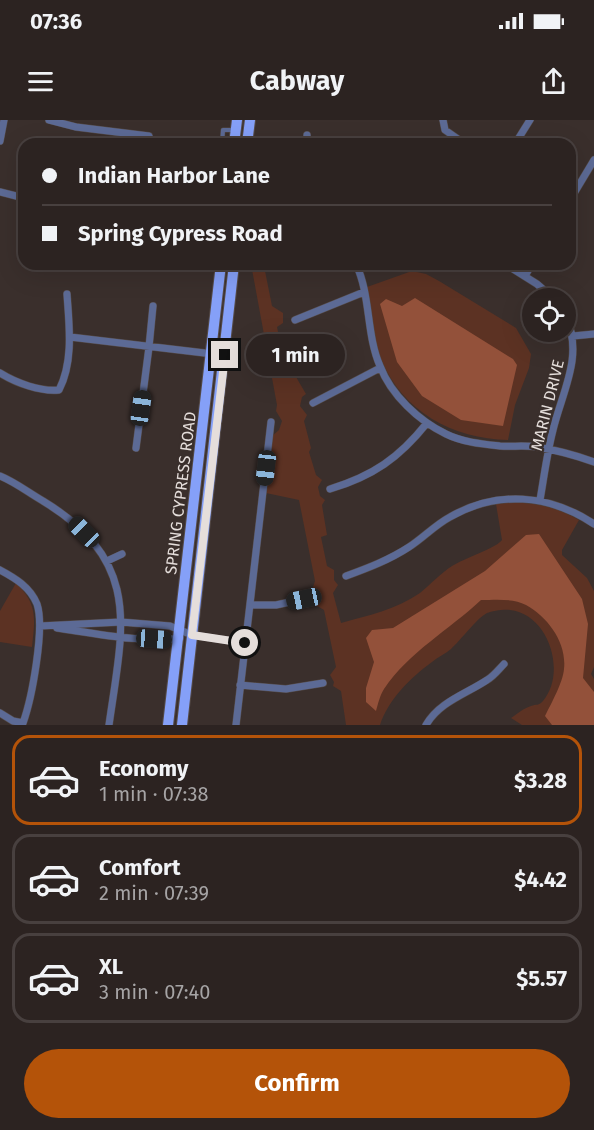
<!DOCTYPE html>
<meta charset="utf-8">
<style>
:root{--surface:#2c2321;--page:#382f2e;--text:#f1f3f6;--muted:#a6a4a5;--line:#48403f;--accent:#b45309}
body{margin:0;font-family:"Fira Sans",sans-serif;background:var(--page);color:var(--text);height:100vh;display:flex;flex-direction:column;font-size:22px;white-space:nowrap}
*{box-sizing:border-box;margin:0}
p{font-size:20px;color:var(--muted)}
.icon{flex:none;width:33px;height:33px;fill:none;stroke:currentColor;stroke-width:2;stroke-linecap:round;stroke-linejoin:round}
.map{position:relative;height:605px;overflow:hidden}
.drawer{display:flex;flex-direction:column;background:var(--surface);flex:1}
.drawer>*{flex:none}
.banner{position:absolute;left:18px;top:18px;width:558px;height:132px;border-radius:18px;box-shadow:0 6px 24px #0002,0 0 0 2px var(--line);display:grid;align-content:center;height:132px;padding:0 24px;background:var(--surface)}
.controls{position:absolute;left:522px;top:168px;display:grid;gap:12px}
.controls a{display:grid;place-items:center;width:54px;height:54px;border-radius:50%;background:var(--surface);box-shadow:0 6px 24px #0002,0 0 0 2px var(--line);font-size:30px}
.end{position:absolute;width:27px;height:27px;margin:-14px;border:8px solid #e5dedb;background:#111;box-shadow:0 0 0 3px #111}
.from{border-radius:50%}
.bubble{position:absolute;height:42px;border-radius:21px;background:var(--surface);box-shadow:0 6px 24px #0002,0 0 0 2px var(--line);font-size:20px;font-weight:700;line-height:42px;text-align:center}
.car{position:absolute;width:18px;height:36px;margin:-18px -9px;border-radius:8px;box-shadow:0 0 4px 2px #0007;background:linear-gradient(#222 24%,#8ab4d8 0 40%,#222 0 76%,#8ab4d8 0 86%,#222 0)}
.banner b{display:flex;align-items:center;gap:21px;height:57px;font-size:22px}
.banner b+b{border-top:2px solid var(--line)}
.banner i{width:15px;height:15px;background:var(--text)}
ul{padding:10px 0 0;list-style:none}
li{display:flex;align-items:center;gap:18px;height:90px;margin:0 12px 9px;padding:0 12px;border:3px solid var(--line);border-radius:18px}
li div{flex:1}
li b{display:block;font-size:22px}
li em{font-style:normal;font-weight:700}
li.selected{border-color:var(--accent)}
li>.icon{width:54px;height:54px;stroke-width:1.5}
.cta{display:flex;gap:12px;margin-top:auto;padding:12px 24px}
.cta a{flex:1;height:69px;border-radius:36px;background:var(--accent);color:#fff;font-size:24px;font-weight:700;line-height:69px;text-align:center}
.status{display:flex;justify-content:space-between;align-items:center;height:42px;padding:0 30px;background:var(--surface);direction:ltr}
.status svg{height:16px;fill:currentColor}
header{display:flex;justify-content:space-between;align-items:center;height:78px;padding:0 24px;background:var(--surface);font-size:27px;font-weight:700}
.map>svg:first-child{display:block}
.green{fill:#5c3223}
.water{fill:#93513a}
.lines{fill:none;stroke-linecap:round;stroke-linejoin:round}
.lane-casing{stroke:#554b48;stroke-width:5}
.street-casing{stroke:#554b48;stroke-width:8}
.primary-casing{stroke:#554b48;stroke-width:12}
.lane{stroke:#5c6a95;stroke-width:4}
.street{stroke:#5c6a95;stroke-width:7}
.primary{stroke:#85a0f8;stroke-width:10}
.route{stroke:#e5dedb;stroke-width:8}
.labels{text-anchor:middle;stroke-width:4.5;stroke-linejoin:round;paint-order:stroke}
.street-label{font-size:16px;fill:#e5dedb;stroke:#3a2f2c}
</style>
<div class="status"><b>07:36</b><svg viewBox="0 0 49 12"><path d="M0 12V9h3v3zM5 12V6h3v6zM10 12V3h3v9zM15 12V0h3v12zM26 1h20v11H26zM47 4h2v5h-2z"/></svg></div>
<header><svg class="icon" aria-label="menu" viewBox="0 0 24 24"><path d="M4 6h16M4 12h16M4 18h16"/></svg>Cabway<svg class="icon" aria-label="share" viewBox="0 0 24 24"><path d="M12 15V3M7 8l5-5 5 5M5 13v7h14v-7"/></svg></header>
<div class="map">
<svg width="594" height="605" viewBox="0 0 594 605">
<rect width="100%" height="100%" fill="#3a2f2c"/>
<path class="green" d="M251,144H263L264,146L272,186L283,193V203L277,207L284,242L289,245L306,274L302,277L300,286L307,295L304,301L311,328L309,332L316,355L322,360L318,367L320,376L325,380L322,385L327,415L321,417L327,446L334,450V460L338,465L333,473L341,503C367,496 397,489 420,473C431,464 441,453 452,446C463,439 498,427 502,420L496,384C526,380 553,385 579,400L562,430V435L587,458L594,471V547L591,554L594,559V605H522L511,598C517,594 524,588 531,586C536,584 539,586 543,581C567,553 549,494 510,490C504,489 492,491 487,493C477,498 460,521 451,529C445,534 438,537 432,542C411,557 388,580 380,605H346L341,571L333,566L334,562L330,555L336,547L324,490L314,484L316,479L312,470L315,461L299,380L266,373L272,316L279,310L282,301L276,291L277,285Z
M412,151L426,154L439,161L516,208L531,234L529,248L515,285L508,320C453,319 402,291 381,239C372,216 371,190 367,167Z
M16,463C38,484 35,499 32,527L0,522V491Z"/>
<path class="water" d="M415,178L513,239L517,245L503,306L461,300L422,276L397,242L380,184L386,179L402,186Z
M539,414L582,479L588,504L583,558L594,572V605H552L545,596C551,584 563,562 564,549C567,523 548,497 526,485C513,478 495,480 481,480C449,510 409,532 384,569C380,575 378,584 376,591L366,582V568L374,542L366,518L372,510L393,508L485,451L526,415Z"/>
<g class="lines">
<g class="lane-casing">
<path id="lane" d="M222,24L223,10H235"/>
</g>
<g class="street-casing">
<path id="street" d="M49,0L76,7L149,16L150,24
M443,0L445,10L465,24
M307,15V24
M0,21L4,0
M515,24L530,0
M0,72L24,78
M570,80L594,40
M356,144C371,176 366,214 380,246C391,275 419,301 446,314C462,322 482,324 500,326C512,327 524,325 536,327C556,330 575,335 594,342
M505,144L537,164L553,178
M525,156L532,144
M295,200L364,172
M573,216L594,214
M70,217L213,234
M0,253C16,263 41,272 59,270C74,241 69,204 67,174
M313,283L380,248
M136,328L149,227L153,186
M0,356C15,362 29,373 43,381C143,442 123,506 109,605
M330,369C373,356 399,338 427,303
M540,380C544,357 547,333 553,310C562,272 584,236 566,197
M107,441L122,434
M0,450C15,458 30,467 37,484C45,508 32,578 23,603L13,601L0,593
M346,456C368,448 389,440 409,427C423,418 435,405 450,397C497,370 549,374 594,404
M250,485H276L304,479
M40,506L121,502L170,506L192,515L245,523
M57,508C92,513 148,524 180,518
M240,565L286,569L323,563
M236,605L271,302
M426,605C439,582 466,574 487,560C494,556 499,549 504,544"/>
</g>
<g class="primary-casing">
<path id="primary" d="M234,24L237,0
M247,24L250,0
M168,605L221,144
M182,605L234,144"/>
</g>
<use href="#lane" class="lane"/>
<use href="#street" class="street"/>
<use href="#primary" class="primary"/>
</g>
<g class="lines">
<path class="route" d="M225,235L192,515L245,523"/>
</g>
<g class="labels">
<g class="street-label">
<text transform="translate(547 285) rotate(-76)" y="6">MARIN DRIVE</text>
<text transform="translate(180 373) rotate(-83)" y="6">SPRING CYPRESS ROAD</text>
</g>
</g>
</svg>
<div class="controls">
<a><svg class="icon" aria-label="locate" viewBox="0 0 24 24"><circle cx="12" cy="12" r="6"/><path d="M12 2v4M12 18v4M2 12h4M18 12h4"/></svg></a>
</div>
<i class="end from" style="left:245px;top:523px"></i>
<i class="end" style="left:225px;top:235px"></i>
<div class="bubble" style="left:246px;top:214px;width:99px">1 min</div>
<i class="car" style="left:141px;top:288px;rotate:8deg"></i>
<i class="car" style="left:266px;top:348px;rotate:187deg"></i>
<i class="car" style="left:84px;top:412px;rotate:315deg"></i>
<i class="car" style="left:304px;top:479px;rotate:258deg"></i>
<i class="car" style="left:154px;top:519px;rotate:94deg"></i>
<div class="banner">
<b><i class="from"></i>Indian Harbor Lane</b>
<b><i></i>Spring Cypress Road</b>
</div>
</div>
<section class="drawer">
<ul>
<li class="selected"><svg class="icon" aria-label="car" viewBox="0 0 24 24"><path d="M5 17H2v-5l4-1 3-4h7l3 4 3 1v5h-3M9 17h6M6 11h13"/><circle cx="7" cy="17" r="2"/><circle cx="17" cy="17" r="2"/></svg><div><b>Economy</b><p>1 min · 07:38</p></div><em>$3.28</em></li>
<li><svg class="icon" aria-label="car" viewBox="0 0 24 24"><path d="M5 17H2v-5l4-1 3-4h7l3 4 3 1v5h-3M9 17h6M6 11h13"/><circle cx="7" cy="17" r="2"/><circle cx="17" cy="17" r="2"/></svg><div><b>Comfort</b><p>2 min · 07:39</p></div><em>$4.42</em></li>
<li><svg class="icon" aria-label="car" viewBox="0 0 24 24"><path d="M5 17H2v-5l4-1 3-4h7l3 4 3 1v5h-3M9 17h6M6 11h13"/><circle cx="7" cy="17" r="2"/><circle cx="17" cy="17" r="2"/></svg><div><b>XL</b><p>3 min · 07:40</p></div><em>$5.57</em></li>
</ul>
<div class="cta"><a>Confirm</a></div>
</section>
